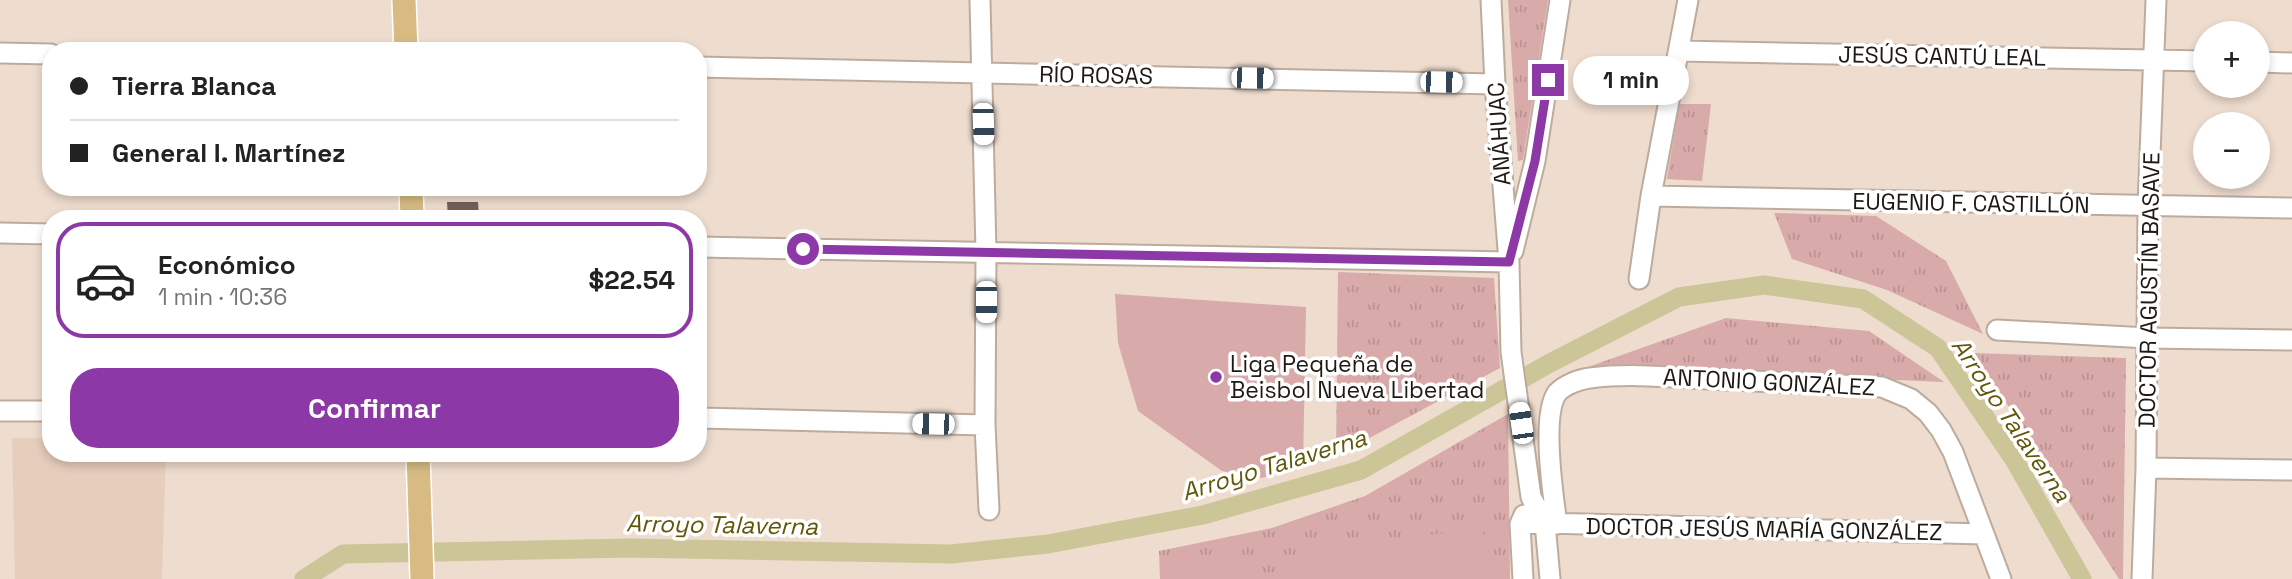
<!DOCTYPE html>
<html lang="es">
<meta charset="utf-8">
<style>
:root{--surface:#fff;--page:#f2f2f2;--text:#222;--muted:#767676;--line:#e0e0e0;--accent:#8c38a6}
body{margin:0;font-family:"Space Grotesk",sans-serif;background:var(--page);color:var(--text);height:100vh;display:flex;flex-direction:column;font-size:26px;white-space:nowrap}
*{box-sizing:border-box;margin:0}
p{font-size:23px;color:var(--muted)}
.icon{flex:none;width:38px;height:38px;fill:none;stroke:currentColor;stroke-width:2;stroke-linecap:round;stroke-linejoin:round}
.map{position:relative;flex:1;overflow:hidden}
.side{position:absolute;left:42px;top:210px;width:665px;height:252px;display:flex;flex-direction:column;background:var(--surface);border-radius:28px;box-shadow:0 4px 10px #0003}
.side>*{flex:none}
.banner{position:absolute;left:42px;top:42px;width:665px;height:154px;border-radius:28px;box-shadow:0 4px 10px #0003;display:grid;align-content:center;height:154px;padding:0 28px;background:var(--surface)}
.buttons{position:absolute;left:2193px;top:21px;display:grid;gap:14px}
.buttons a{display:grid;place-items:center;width:77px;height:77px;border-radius:50%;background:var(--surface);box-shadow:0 4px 10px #0003;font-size:35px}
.end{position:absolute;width:32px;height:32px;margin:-16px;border:9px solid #8c38a6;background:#fff;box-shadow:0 0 0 4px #fff}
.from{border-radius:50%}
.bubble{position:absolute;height:49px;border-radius:24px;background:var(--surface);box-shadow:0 4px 10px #0003;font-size:23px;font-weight:800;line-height:49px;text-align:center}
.car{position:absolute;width:21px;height:42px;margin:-21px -10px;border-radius:9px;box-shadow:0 0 5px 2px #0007;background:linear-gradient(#fff 24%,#345 0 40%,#fff 0 76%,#345 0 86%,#fff 0)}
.banner b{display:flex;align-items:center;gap:24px;height:66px;font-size:26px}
.banner b+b{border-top:2px solid var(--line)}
.banner i{width:18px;height:18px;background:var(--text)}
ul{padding:12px 0 0;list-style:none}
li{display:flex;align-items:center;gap:21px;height:116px;margin:0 14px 10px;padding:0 14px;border:4px solid transparent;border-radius:28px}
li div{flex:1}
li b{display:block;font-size:26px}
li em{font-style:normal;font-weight:800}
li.active{border-color:var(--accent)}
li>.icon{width:63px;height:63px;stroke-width:1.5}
.action{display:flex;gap:14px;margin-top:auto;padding:14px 28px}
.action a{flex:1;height:80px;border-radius:28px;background:var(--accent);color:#fff;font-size:28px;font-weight:800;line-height:80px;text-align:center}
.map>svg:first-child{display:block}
.built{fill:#e6cebc}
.park{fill:url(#park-tufts)}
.pitch{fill:#d9aaaa}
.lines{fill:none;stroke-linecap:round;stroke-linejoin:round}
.canal{stroke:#cbc598;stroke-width:19}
.building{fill:#725f58}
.minor-casing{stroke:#bdac9e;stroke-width:23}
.major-casing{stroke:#fff;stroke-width:26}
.minor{stroke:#fff;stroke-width:19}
.major{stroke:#d7bb83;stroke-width:23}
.route{stroke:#8c38a6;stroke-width:9}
.poi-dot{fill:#8c38a6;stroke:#fff;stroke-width:2.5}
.labels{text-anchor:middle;stroke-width:7;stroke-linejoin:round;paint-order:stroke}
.street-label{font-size:23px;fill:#1f1914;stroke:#fff}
.poi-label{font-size:23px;fill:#1f1914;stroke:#fff;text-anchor:start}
.water-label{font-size:24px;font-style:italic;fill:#605709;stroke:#fff}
</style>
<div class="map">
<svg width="2292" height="579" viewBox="0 0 2292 579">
<defs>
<pattern id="park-tufts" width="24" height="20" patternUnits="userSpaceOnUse" patternTransform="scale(1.75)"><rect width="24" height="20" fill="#d9aaaa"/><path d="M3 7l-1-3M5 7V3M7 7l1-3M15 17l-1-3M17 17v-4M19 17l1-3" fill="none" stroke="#ba9291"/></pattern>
</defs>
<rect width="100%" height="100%" fill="#eedcce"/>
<path class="built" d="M12,438H51V453H166L162,579H15Z"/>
<path class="park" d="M1508,0H1548L1523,160L1518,161Z
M1679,104H1711L1702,181L1667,179Z
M1774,213L1876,216L1946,261L1983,334L1887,290L1792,259Z
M1338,272L1494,278L1500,368L1336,456Z
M1726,318L1869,331L1944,382L1588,367Z
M1974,353L2126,358L2123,579H2119Z
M1508,414L1510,579H1160L1159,551L1272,528L1365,496Z"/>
<path class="pitch" d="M1115,294L1306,307L1303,468L1261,478L1222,471L1138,411L1118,343Z
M1483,529L1487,579H1300L1297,549Z
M1249,556L1252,579H1174L1172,567Z"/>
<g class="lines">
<path class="canal" d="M304,579L343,554L630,548L951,554L1048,544L1203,515L1361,470L1550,363L1679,297L1764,285L1863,299L1938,348L2015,461L2082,579"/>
</g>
<path class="building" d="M447,202H478L479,219H448Z"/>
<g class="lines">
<g class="minor-casing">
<path id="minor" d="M980,0L986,252L985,425L989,510
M1491,0L1495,84L1509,262L1511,352L1531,497L1545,523L1550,579
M1679,51L2205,61
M0,53L51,54
M2258,62L2292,63
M698,67L1495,84
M1651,196L2292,208
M0,233L51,234
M698,247L1509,262
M1513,251L1535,161L1560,0
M1639,279L1651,196L1688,0
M1997,330L2148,338L2292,340
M0,411H51
M698,418L985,425
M2146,468L2292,470
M1520,524L1545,523L1984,534
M1557,524C1553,495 1541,416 1557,393C1564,385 1580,379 1590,378C1629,373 1669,377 1707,379C1766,382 1824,384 1882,387L1911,399L1928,413L1941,430L1953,452L2001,579
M1523,579L1520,524L1524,515
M2142,579L2146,468L2148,206L2156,0"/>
</g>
<g class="major-casing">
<path id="major" d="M404,0L406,51
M411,187L412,219
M418,453L422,579"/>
</g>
<use href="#minor" class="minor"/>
<use href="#major" class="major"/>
</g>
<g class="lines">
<path class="route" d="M803,249L1509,262L1535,161L1548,80"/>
</g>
<circle class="poi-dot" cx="1216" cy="377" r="7"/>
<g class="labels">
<g class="street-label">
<text transform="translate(1942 56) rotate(1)" y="8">JESÚS CANTÚ LEAL</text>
<text transform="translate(1096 75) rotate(1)" y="8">RÍO ROSAS</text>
<text transform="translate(1499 134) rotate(-94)" y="8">ANÁHUAC</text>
<text transform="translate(1971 203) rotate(1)" y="8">EUGENIO F. CASTILLÓN</text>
<text transform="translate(2149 290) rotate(-89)" y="8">DOCTOR AGUSTÍN BASAVE</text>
<text transform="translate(1769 382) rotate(3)" y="8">ANTONIO GONZÁLEZ</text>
<text transform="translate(1764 529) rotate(1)" y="8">DOCTOR JESÚS MARÍA GONZÁLEZ</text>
</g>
<g class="poi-label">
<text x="1230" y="372">Liga Pequeña de<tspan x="1230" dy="26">Beisbol Nueva Libertad</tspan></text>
</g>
<g class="water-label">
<text transform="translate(2011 420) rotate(56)" y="8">Arroyo Talaverna</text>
<text transform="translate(1274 465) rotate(-17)" y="8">Arroyo Talaverna</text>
<text transform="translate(722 525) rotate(1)" y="8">Arroyo Talaverna</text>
</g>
</g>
</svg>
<div class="buttons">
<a>+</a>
<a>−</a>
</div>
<i class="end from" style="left:803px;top:249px"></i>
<i class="end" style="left:1548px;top:80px"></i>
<div class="bubble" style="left:1573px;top:56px;width:116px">1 min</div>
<i class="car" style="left:1252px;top:78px;rotate:91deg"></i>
<i class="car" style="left:1441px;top:82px;rotate:91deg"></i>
<i class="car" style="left:983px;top:124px;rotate:178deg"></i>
<i class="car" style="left:986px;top:302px;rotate:180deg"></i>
<i class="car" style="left:1521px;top:423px;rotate:352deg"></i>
<i class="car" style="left:933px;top:424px;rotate:271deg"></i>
<div class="banner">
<b><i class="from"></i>Tierra Blanca</b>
<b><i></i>General I. Martínez</b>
</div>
<section class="side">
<ul>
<li class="active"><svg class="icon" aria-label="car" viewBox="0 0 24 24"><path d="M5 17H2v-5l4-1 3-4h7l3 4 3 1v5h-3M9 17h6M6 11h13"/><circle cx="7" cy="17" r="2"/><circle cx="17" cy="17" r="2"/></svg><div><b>Económico</b><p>1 min · 10:36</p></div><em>$22.54</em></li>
</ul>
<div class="action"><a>Confirmar</a></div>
</section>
</div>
